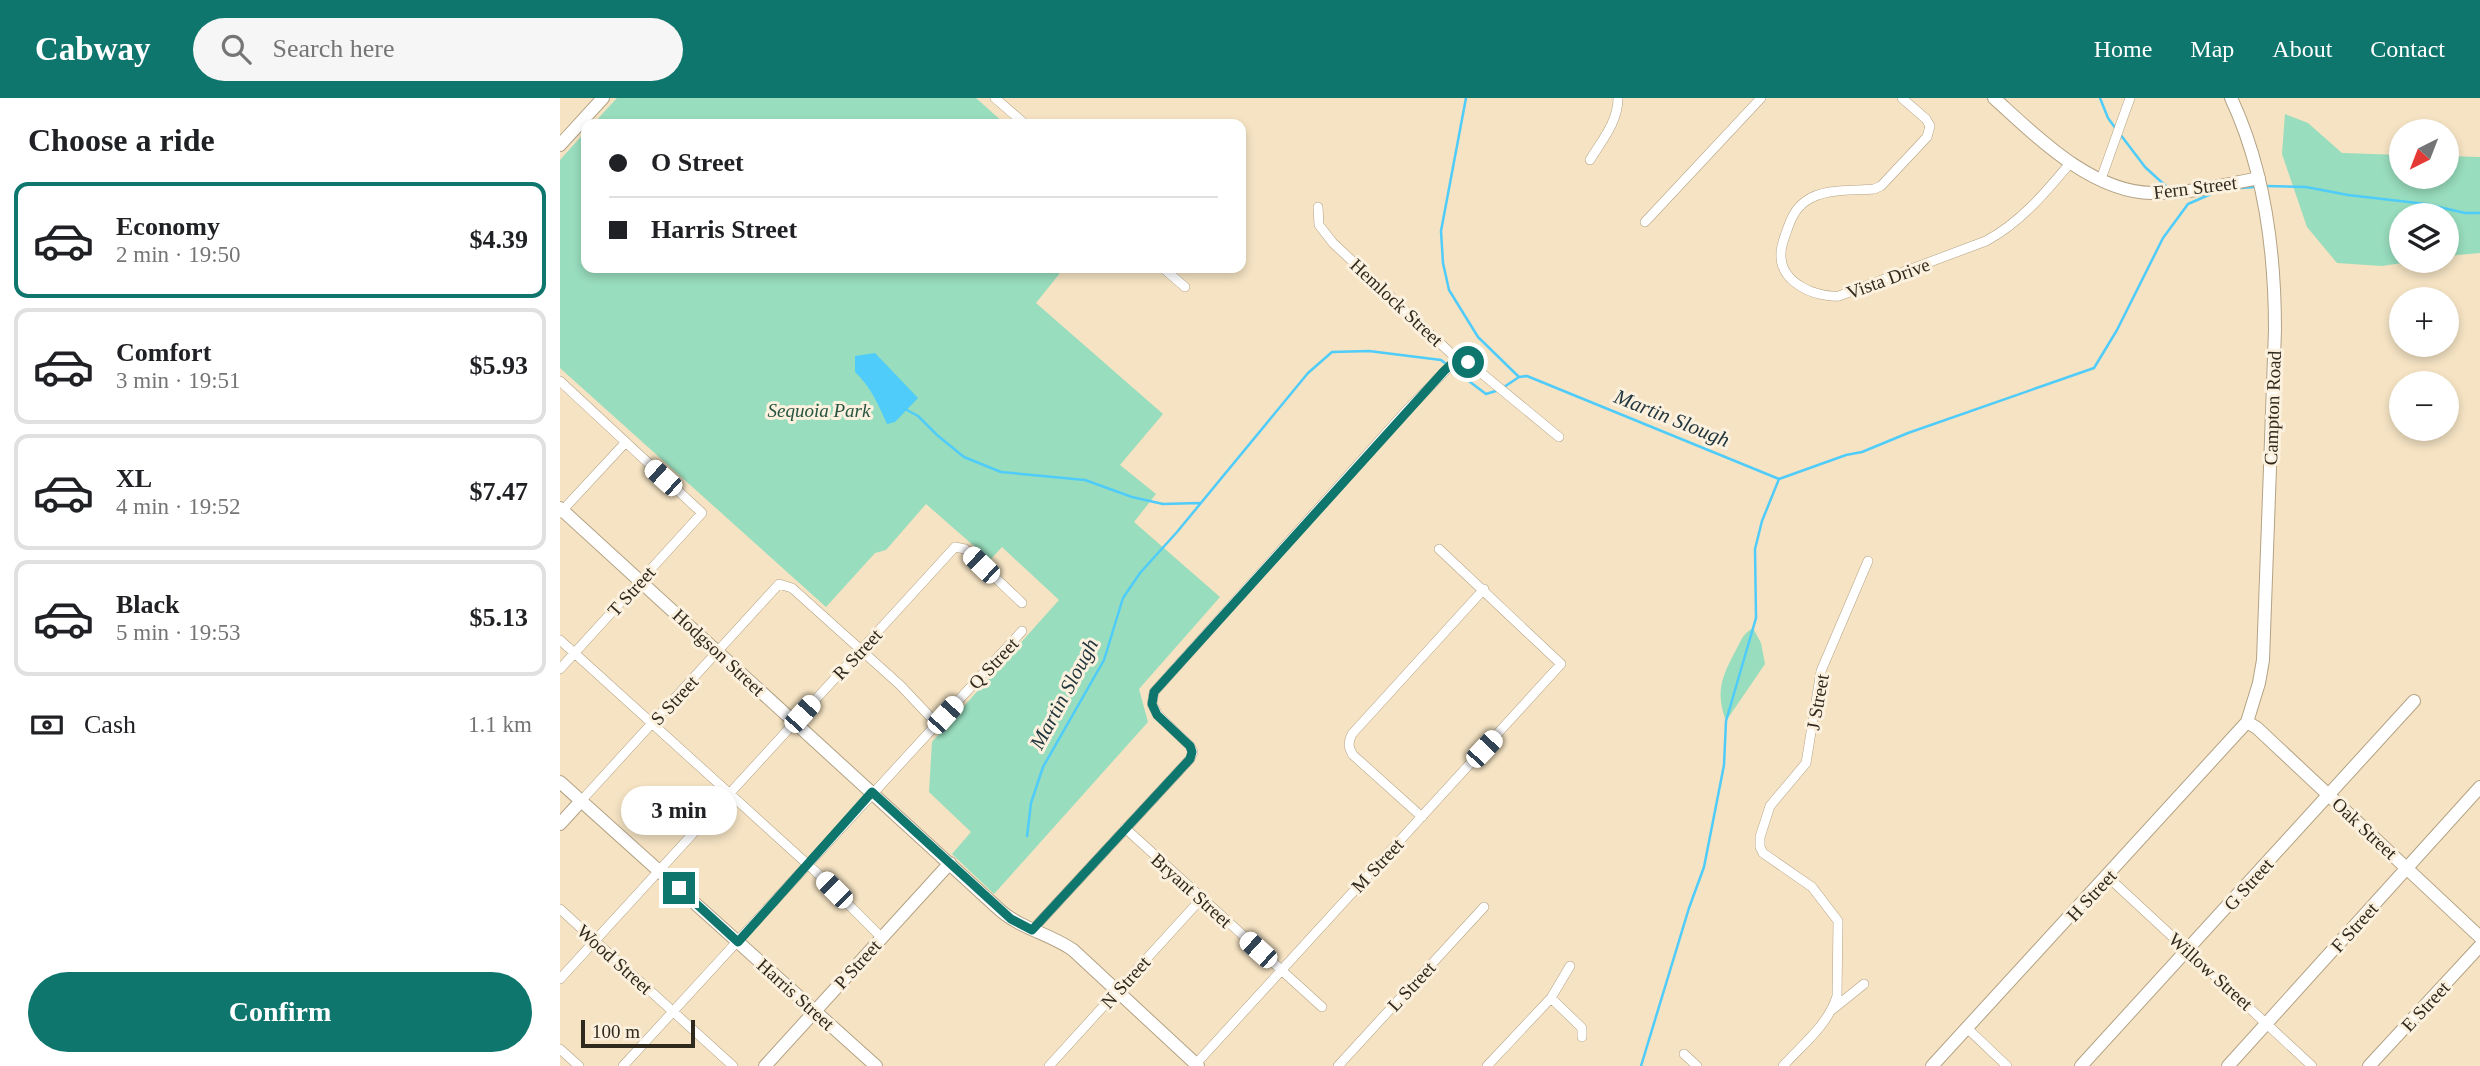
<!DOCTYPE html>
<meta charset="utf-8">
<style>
:root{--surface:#fff;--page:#f6f6f6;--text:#202124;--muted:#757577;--line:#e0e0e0;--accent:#0f766e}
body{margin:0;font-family:Georgia,serif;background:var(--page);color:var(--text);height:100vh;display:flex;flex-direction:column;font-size:26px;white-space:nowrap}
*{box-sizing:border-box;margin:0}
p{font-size:23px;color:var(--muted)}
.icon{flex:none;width:38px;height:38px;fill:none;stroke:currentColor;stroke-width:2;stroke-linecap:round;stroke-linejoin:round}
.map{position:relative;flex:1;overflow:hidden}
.details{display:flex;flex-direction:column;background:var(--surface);width:560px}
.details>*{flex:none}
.top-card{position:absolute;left:21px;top:21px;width:665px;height:154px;border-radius:14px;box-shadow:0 4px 10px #0003;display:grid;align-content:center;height:154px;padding:0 28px;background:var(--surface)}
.needle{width:46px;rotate:222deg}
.fabs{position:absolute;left:1829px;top:21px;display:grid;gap:14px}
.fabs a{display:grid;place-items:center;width:70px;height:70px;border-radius:50%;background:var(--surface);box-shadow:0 4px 10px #0003;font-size:35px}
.scale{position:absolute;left:21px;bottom:18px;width:114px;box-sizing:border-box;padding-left:7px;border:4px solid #30291d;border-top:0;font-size:19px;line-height:24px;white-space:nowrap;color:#30291d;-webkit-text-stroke:5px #fcf1de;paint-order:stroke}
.end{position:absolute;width:32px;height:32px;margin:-16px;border:9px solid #0f766e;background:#fff;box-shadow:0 0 0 4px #fff}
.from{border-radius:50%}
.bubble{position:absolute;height:49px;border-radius:24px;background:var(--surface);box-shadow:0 4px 10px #0003;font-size:23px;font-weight:800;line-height:49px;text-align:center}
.car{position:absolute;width:21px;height:42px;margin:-21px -10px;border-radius:9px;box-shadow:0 0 5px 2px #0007;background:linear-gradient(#fff 24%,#345 0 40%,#fff 0 76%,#345 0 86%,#fff 0)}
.top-card b{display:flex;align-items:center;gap:24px;height:66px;font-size:26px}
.top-card b+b{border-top:2px solid var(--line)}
.top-card i{width:18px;height:18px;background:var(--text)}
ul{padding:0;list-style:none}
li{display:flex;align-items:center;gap:21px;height:116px;margin:0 14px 10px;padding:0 14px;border:4px solid var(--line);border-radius:14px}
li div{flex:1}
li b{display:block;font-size:26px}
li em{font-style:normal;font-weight:800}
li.active{border-color:var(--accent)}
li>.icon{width:63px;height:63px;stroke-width:1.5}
h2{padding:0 28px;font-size:32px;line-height:84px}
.pay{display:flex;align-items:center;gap:18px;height:77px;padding:0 28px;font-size:26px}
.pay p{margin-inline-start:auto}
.primary-button{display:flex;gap:14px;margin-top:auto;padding:14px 28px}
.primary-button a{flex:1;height:80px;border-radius:42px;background:var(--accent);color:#fff;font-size:28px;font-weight:800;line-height:80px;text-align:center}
header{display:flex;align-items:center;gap:42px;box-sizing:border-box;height:98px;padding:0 35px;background:var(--accent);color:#fff}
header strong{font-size:33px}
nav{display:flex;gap:38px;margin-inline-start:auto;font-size:24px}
.search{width:490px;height:63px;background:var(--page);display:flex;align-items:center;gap:18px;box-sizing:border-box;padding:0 24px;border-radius:38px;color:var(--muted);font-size:26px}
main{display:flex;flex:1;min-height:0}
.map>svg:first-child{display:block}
.green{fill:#98ddbd}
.water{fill:#4fccf9}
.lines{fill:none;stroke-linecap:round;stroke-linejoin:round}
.stream{stroke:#4fccf9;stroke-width:2.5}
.street-casing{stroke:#b3a284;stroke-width:10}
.secondary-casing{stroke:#b3a284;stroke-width:14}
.street{stroke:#fff;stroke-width:9}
.secondary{stroke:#fff;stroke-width:12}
.route{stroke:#0f766e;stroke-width:9}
.labels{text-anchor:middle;stroke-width:6;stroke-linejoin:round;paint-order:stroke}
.street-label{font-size:19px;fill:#30291d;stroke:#fcf1de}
.park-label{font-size:19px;font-style:italic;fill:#245440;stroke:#fcf1de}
.water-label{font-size:21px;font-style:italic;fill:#1f343d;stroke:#fcf1de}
</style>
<header>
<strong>Cabway</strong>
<div class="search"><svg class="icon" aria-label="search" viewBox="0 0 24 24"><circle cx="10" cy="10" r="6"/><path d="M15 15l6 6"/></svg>Search here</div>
<nav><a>Home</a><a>Map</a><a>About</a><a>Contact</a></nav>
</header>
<main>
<section class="details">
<h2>Choose a ride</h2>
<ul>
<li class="active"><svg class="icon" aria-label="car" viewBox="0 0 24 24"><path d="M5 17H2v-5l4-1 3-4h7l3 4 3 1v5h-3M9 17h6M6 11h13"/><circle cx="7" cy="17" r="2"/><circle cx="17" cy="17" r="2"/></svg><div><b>Economy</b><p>2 min · 19:50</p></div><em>$4.39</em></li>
<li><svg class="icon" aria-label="car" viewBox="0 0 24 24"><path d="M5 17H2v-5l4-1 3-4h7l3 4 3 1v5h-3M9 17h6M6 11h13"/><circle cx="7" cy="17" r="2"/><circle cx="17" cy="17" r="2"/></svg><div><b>Comfort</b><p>3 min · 19:51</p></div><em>$5.93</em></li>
<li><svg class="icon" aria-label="car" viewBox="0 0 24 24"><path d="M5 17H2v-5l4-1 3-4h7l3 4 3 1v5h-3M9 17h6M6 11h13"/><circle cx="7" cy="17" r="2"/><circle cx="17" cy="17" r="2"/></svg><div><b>XL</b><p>4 min · 19:52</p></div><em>$7.47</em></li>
<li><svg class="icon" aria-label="car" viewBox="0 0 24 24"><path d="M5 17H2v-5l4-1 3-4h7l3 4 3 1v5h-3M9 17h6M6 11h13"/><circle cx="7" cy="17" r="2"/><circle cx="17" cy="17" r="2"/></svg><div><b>Black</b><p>5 min · 19:53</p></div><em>$5.13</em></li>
</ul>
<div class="pay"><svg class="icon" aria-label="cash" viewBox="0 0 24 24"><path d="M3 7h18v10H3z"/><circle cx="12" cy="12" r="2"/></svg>Cash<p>1.1 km</p></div>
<div class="primary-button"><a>Confirm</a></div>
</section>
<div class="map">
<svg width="1920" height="968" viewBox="0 0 1920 968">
<rect width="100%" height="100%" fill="#f5e3c3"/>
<path class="green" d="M57,0H416L445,26H33Z
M1725,16L1748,25L1782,55L1841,57V79H1886L1887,58L1920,59V155L1887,158L1886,117H1841V163H1856L1822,168L1777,165L1747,129L1722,56Z
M26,33V170H504L476,205L603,316L560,367L596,396L574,424L660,499L579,591L588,624L434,796L392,756L411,734L369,694L372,644L499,502L442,449L430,462L366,406L326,452L315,455L266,509L0,270V62Z
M1193,530L1201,545L1205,566L1166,623C1155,594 1162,578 1176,552C1182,541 1182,537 1193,530Z"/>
<path class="water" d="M315,255L358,300L335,324L327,326C318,306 311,289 295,274V258Z"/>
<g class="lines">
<path class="stream" d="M906,0L881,133L883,165L889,192L918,239L959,279
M1540,0L1548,20L1556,31
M1560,36L1585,69L1609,91
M1705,88L1746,89L1788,97L1866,106L1905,115H1920
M1681,90L1695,89
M944,289L959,279L967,278L1219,381L1286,357L1302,354L1348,335L1534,270L1557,232L1603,140L1628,106L1651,96
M345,311L358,318L377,337L404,359L441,374L525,382L572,399L603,406L639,405
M467,738L471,705L483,669L544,562L563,500L580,475L617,434L748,275L772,254L809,253L881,262L926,296L939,292
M1081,968L1129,810L1144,769L1164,667L1166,623L1196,520L1195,451L1202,423L1219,381"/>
<g class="street-casing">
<path id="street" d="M435,0L465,26
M1342,0L1366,21L1370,28L1367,39L1321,88L1314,91C1293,93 1263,90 1246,103C1235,110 1230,123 1226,135C1224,141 1221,148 1221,155C1219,184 1255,200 1279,198L1426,143C1461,124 1485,95 1511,64
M1030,62C1042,42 1058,24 1058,0
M1541,81L1570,0
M758,109L759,127L773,145L897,261L908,264L999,339
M1085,124L1201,0
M603,170L625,189
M0,283L142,415L0,571
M0,415L65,345
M0,542L255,773L322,840
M21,703L219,486L232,490L340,587L376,625
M862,719L793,657C788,649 788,645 792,636L924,491
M565,730L762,909
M1548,779L1752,968
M0,811L173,968
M472,832L630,661L633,654L630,648L598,617L592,606L594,594L845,314L897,261
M0,881L395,449L405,451L462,505
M991,900L1022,930V939
M1273,911L1304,886
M1407,930L1447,968
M0,951L19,968
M1124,956L1137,968
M63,968L462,533
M489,968L641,801
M634,968L1001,566L879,451
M778,968L924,809
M927,968L991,900L1010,868
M1223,968C1242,947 1268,927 1277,898L1278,823L1252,789L1203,755L1200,749V739L1210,708L1246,665L1261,573L1308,463"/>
</g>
<g class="secondary-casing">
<path id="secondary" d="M1434,0C1476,38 1531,94 1592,95C1625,96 1666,87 1699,80
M0,47L43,0
M0,410L441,813C462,831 490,836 513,852L638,968
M1687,624L1697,630L1920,839
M0,684L316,968
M0,726L21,703
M205,968L390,765
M1372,968L1687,624L1699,585L1703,562L1715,232C1715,153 1705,72 1671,0
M1521,968L1854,603
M1668,968L1920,689
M1809,968L1920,848"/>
</g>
<use href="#street" class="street"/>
<use href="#secondary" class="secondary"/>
</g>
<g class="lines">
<path class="route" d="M119,790L178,844L312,694L451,821L472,832L630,661L632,654L630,648L597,617L592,606L594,594L884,273L897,261L908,264"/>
</g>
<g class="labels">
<g class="street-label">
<text transform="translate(1635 89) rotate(-7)" y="7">Fern Street</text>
<text transform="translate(1328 180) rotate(-20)" y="7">Vista Drive</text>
<text transform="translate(837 204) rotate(43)" y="7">Hemlock Street</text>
<text transform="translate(1712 310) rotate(-88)" y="7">Campton Road</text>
<text transform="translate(71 493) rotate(-48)" y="7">T Street</text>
<text transform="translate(159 554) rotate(43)" y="7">Hodgson Street</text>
<text transform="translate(297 556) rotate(-47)" y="7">R Street</text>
<text transform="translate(433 565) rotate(-47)" y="7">Q Street</text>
<text transform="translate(114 602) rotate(-47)" y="7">S Street</text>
<text transform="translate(1257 604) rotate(-80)" y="7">J Street</text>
<text transform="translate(1805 730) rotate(43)" y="7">Oak Street</text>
<text transform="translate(817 767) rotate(-47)" y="7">M Street</text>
<text transform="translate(1688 786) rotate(-48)" y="7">G Street</text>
<text transform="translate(632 792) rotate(42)" y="7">Bryant Street</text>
<text transform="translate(1531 797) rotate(-47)" y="7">H Street</text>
<text transform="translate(1794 829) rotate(-48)" y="7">F Street</text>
<text transform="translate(55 861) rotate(42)" y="7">Wood Street</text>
<text transform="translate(297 866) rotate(-48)" y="7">P Street</text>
<text transform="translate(1651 873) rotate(42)" y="7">Willow Street</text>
<text transform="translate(565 884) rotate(-48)" y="7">N Street</text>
<text transform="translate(851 888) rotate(-47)" y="7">L Street</text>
<text transform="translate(236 896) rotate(42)" y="7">Harris Street</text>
<text transform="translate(1865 908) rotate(-47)" y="7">E Street</text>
</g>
<g class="park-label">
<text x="259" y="319">Sequoia Park</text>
</g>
<g class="water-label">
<text transform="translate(1112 320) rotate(22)" y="7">Martin Slough</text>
<text transform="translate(504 596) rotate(-62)" y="7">Martin Slough</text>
</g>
</g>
</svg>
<div class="fabs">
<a><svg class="needle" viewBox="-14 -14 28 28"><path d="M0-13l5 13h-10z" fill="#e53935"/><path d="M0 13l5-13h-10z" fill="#757577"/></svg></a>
<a><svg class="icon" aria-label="layers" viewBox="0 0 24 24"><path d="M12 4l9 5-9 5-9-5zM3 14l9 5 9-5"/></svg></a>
<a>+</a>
<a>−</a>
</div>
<div class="scale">100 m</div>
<i class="end from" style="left:908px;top:264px"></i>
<i class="end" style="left:119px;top:790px"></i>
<div class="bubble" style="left:61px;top:688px;width:116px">3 min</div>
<i class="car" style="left:103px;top:380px;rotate:312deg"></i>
<i class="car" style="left:421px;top:467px;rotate:314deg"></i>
<i class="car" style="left:242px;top:616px;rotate:42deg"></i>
<i class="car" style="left:385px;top:617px;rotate:42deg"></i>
<i class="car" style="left:924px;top:651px;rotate:43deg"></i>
<i class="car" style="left:274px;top:792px;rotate:315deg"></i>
<i class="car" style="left:698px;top:852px;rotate:312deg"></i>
<div class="top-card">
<b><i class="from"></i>O Street</b>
<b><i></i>Harris Street</b>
</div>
</div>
</main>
